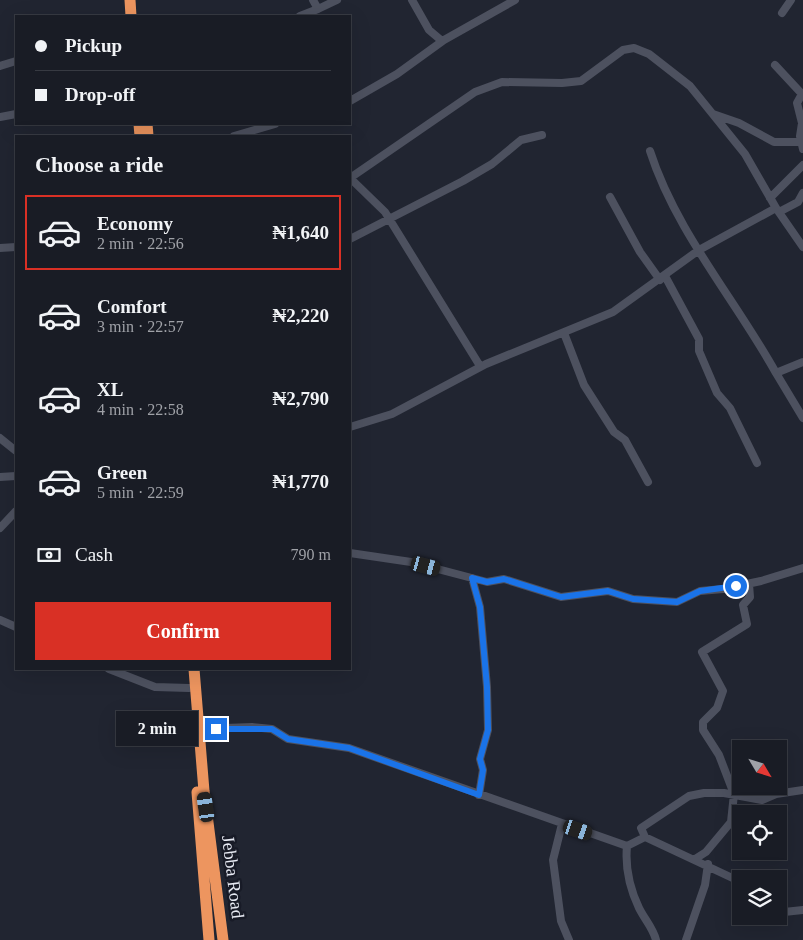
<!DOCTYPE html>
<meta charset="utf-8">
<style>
:root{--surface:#191c25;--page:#262932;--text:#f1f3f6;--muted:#9fa1a7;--line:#373a42;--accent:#d93025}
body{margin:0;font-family:Georgia,serif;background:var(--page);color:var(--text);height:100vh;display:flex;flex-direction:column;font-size:19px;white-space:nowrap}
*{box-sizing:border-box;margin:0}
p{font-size:16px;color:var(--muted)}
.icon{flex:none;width:28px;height:28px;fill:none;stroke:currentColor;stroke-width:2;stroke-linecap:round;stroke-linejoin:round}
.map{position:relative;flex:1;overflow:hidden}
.drawer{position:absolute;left:15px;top:135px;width:336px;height:535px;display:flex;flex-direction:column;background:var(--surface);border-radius:0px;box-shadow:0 5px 20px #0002,0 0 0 1px var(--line)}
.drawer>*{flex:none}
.top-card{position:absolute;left:15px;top:15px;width:336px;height:110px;border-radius:0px;box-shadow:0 5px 20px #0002,0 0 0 1px var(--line);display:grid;align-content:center;height:110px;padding:0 20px;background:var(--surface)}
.needle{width:32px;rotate:128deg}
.buttons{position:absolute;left:732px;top:740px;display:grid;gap:10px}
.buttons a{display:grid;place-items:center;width:55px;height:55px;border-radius:0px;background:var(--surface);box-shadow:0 5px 20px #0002,0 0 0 1px var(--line);font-size:25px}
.end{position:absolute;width:22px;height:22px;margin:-11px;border:6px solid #1a73e8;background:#fff;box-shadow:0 0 0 2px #fff}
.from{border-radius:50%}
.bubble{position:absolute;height:35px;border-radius:0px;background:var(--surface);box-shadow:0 5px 20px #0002,0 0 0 1px var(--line);font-size:16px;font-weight:800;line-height:35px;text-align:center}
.car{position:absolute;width:15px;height:30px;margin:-15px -8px;border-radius:6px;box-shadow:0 0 4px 1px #0007;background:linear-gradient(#222 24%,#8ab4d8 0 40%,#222 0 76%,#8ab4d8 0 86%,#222 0)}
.top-card b{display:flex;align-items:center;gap:18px;height:48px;font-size:19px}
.top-card b+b{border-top:1px solid var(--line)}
.top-card i{width:12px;height:12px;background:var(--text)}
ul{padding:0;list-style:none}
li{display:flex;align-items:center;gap:15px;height:75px;margin:0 10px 8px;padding:0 10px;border:2px solid transparent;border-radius:0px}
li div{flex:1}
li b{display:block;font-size:19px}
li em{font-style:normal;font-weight:800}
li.on{border-color:var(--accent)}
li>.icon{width:45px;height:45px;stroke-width:1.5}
h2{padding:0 20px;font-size:22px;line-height:60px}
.pay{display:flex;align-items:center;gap:12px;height:55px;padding:0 20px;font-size:19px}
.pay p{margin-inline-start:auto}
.primary-button{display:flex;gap:10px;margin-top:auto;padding:10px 20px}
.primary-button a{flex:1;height:58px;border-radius:0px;background:var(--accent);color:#fff;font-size:20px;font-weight:800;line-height:58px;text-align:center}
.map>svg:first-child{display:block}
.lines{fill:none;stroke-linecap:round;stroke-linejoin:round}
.minor{stroke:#4d515f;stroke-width:8}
.highway{stroke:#ed955f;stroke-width:11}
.route{stroke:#1a73e8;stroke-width:6}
.labels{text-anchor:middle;stroke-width:5;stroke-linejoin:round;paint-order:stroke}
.street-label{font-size:18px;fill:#e7eaf3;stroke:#181b27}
</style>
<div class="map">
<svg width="803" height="940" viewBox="0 0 803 940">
<rect width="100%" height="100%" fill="#212531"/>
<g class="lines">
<path class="minor" d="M313,0L318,9L337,0
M412,0L429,30L442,41
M782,13L791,0
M300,16L318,9
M775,65L802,94L797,103L802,123L800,136L803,149
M0,66L16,61
M350,101L397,74L444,40L515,0
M713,114L739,123L774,142H801
M0,117L16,114
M234,136L275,124
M650,151C676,232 735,299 776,373L803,362
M350,178L475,92L502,82L562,83L581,81L623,50L634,48L649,54L690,86L745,154L776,208L803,247
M350,178L385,212L480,366
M610,197L640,252L660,280
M770,198L803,165
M779,212L798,202L803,193
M350,239L463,181L492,164L521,140L542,135
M0,248L16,247
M665,276L699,339V351L717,393L730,408L757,463
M564,333L584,385L614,432L625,440L648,482
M776,373L803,418
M350,427L392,414L486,364L613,312L699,250L776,208
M0,438L16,451
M0,477L16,476
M0,528L16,511
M350,553L411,562L487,582L504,579L561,597L608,591L633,599L677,602L700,591L723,589L761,581L803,568
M472,578L480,607L487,687L488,730L480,759L483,770L479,795
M0,620L16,627
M109,669L155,687L189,688
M198,729L252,727L272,729L288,739L349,748L627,846L645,837L741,882
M562,824L553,860L561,921L569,940
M645,837L641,828L689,796L704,793H724L762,800L776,794L803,790
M627,846C625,867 630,889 639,908C645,920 653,928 656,940
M695,859L706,852L731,822L734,794L719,755L703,730V722L717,708L723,691L702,652L747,624L743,605L750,597L749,584
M779,909L784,912L803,910
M686,940L705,885L708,864"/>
<path class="highway" d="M130,0L131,16
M139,124L140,136
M147,124L148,136
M194,669L204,791L223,940
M197,792L209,940"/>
</g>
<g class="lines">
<path class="route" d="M216,729H272L288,739L349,748L479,795L483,770L480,759L488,730L487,687L480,607L472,578L487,582L504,579L561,597L608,591L633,599L677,602L700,591L736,586"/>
</g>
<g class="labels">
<g class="street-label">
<text transform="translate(233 877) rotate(83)" y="6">Jebba Road</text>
</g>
</g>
</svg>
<div class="buttons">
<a><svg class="needle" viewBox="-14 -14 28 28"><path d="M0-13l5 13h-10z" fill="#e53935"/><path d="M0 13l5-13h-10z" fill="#9fa1a7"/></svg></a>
<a><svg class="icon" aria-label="locate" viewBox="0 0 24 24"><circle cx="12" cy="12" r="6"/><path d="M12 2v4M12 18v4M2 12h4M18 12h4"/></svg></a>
<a><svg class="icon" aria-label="layers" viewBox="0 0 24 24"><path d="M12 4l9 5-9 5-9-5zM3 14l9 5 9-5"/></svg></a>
</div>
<i class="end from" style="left:736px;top:586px"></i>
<i class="end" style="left:216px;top:729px"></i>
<div class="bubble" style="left:116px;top:711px;width:82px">2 min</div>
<i class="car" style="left:426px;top:566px;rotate:105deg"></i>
<i class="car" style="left:206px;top:807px;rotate:352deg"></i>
<i class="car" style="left:578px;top:830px;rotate:109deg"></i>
<div class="top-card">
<b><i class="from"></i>Pickup</b>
<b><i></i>Drop-off</b>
</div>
<section class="drawer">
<h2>Choose a ride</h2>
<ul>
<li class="on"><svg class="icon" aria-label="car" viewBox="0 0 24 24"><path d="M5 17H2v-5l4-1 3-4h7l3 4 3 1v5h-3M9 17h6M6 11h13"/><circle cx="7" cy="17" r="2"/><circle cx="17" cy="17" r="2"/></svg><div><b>Economy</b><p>2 min · 22:56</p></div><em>₦1,640</em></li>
<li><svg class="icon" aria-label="car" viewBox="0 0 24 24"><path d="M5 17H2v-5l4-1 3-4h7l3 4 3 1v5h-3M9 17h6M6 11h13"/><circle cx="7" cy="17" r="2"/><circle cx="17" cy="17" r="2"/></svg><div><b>Comfort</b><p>3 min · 22:57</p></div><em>₦2,220</em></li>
<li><svg class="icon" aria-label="car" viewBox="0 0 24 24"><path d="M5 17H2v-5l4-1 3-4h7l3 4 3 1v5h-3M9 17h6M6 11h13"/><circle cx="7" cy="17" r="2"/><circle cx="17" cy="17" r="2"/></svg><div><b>XL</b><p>4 min · 22:58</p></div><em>₦2,790</em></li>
<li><svg class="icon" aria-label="car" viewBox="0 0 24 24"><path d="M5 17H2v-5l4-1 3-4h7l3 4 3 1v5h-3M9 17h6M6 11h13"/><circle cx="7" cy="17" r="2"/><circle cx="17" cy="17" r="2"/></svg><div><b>Green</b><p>5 min · 22:59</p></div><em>₦1,770</em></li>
</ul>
<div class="pay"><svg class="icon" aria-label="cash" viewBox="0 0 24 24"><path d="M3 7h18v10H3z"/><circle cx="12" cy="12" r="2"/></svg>Cash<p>790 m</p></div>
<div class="primary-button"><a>Confirm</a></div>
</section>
</div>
